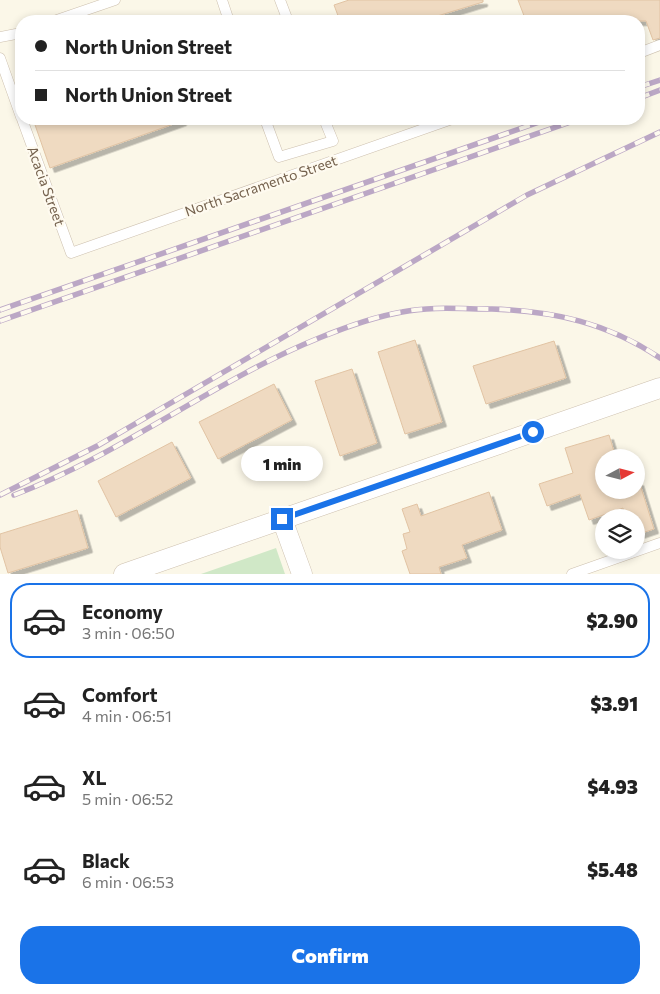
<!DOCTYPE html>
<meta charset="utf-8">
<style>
:root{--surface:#fff;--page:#f2f2f2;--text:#222;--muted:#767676;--line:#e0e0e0;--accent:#1a73e8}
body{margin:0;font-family:Commissioner,sans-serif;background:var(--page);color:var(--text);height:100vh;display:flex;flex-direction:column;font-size:19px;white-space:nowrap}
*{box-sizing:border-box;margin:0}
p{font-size:16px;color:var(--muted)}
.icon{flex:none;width:28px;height:28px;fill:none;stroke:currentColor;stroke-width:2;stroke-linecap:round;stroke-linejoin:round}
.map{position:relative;height:574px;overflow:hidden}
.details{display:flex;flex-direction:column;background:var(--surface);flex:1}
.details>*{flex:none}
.hud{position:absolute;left:15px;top:15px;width:630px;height:110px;border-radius:20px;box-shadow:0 2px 8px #0003;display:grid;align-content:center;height:110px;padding:0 20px;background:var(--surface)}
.needle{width:32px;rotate:83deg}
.controls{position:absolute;left:595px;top:449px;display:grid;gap:10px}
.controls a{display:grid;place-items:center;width:50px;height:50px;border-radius:50%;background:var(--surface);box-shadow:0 2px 8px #0003;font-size:25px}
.end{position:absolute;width:22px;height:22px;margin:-11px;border:6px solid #1a73e8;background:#fff;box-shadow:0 0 0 2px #fff}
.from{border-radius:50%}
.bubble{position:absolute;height:35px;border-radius:18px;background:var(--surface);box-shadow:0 2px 8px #0003;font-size:16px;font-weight:800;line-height:35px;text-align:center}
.hud b{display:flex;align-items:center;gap:18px;height:48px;font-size:19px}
.hud b+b{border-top:1px solid var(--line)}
.hud i{width:12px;height:12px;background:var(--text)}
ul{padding:9px 0 0;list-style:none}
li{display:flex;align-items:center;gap:15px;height:75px;margin:0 10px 8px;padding:0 10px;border:2px solid transparent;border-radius:20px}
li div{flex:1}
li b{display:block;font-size:19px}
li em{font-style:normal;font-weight:800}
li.selected{border-color:var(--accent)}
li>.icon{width:45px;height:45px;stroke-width:1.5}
.action{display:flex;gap:10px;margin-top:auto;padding:10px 20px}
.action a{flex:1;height:58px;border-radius:20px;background:var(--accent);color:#fff;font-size:20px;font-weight:800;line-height:58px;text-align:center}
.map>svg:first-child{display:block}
.green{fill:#d0e8c7}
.building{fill:#efdac1;stroke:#e1c3a3;filter:url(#shadow)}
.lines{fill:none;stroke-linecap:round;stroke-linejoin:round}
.service-casing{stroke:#cdc0af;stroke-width:11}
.minor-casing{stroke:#cdc0af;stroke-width:21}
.service{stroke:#fff;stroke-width:10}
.minor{stroke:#fff;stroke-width:20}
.rail-casing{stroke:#bba7c5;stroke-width:5.5}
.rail{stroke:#fefaef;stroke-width:4;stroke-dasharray:11;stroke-linecap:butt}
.route{stroke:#1a73e8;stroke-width:6}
.labels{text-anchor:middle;stroke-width:4.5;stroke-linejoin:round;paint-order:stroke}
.street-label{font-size:14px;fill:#74614d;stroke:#fefaef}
</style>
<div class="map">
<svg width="660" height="574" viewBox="0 0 660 574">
<defs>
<filter id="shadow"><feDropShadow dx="4.5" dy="4.5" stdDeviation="0" flood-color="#0004"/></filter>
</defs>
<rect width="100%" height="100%" fill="#fbf7e8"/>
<path class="green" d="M276,548L285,574H201Z"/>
<path class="building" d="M349,0H483V2L421,21H340L334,5Z
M518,0H660V38L653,40L646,21H526Z
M33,119H182V121L50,168Z
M415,340L442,422L405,434L378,352Z
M554,341L566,378L486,404L473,366Z
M352,369L377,443L340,456L315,381Z
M274,384L292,420L218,459L199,422Z
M609,435L616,458H604V490H636V482L639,481L654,529L636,535V518H626L623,508L589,520L580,494L547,506L539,484L573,473L565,448Z
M172,442L191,478L116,517L98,481Z
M489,492L502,530L462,545L467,558L439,567L441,574H410L402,551L407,549L403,534L410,532L402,509L417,504L421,516Z
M77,510L88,548L8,573L0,547V534Z"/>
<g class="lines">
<g class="service-casing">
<path id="service" d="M222,0L229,21
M280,0L288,21
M54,21L115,0
M0,37L21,33
M639,53L660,45
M0,58L21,117
M22,119L71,253L452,119
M265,119L279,157L333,141L324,119
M572,574L660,543"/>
</g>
<g class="minor-casing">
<path id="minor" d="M282,519L302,574
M124,574L660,388"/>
</g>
<use href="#service" class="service"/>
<use href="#minor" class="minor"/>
<g class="rail-casing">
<path id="rail" d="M639,87L660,80
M639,98L660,90
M0,310L548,119
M0,321L579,119
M0,495L97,446L527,195L660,132
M14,495C122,454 213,381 319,338C346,327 373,317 402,312C431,306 463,309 492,309C554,311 608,323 660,358"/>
</g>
<use href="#rail" class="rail"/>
</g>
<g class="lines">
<path class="route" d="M282,519L533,432"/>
</g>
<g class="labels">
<g class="street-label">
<text transform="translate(46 186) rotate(70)" y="5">Acacia Street</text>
<text transform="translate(261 186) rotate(-19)" y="5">North Sacramento Street</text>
</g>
</g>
</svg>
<div class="controls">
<a><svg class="needle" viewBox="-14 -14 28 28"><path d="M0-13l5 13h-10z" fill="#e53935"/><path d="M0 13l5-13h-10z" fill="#767676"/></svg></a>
<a><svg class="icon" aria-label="layers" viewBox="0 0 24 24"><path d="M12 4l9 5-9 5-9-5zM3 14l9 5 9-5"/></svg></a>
</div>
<i class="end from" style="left:533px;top:432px"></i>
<i class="end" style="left:282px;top:519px"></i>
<div class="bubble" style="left:241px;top:446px;width:82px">1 min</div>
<div class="hud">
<b><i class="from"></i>North Union Street</b>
<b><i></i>North Union Street</b>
</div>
</div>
<section class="details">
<ul>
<li class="selected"><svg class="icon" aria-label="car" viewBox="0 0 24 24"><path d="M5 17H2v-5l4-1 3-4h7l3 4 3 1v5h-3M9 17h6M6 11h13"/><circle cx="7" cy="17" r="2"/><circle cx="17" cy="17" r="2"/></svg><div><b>Economy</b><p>3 min · 06:50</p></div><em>$2.90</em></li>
<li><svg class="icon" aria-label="car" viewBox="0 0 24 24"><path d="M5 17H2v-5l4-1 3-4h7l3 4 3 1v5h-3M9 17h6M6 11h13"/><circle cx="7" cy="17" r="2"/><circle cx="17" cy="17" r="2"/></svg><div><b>Comfort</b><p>4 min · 06:51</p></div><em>$3.91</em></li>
<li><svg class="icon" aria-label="car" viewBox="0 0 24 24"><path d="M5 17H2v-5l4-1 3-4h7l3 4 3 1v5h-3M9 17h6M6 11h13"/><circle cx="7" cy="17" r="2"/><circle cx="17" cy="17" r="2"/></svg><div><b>XL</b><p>5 min · 06:52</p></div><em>$4.93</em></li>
<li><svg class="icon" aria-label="car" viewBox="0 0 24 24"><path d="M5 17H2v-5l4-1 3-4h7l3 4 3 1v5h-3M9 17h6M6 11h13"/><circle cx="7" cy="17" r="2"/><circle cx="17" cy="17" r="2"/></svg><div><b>Black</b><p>6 min · 06:53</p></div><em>$5.48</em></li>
</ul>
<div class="action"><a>Confirm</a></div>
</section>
